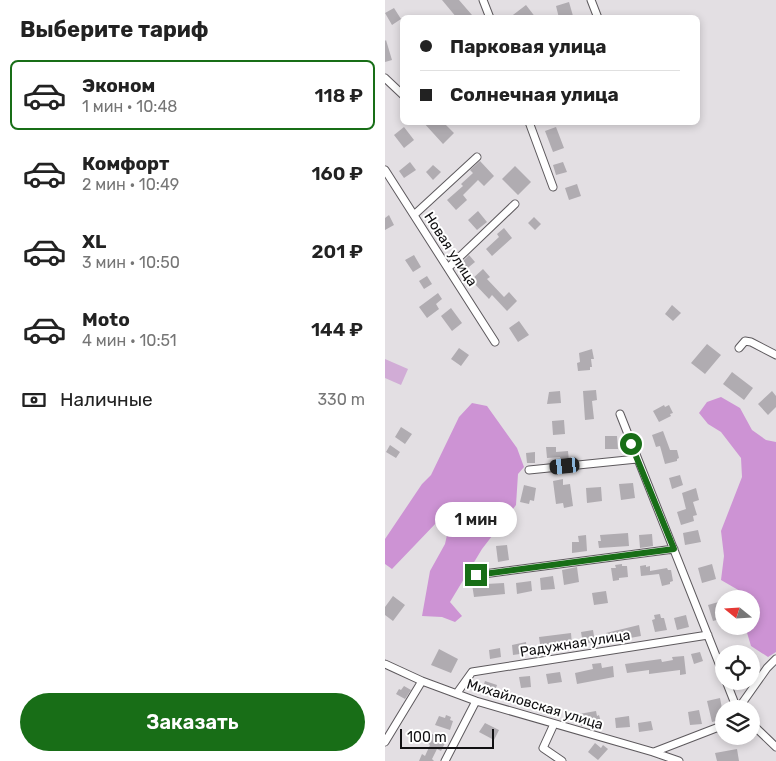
<!DOCTYPE html>
<html lang="ru">
<meta charset="utf-8">
<style>
:root{--surface:#fff;--page:#f6f6f6;--text:#222;--muted:#767676;--line:#e0e0e0;--accent:#186e17}
body{margin:0;font-family:Rubik,sans-serif;background:var(--page);color:var(--text);height:100vh;display:flex;flex-direction:column;font-size:19px;white-space:nowrap}
*{box-sizing:border-box;margin:0}
p{font-size:16px;color:var(--muted)}
.icon{flex:none;width:28px;height:28px;fill:none;stroke:currentColor;stroke-width:2;stroke-linecap:round;stroke-linejoin:round}
.map{position:relative;flex:1;overflow:hidden}
.details{display:flex;flex-direction:column;background:var(--surface);width:385px}
.details>*{flex:none}
.banner{position:absolute;left:15px;top:15px;width:300px;height:110px;border-radius:8px;box-shadow:0 2px 8px #0003;display:grid;align-content:center;height:110px;padding:0 20px;background:var(--surface)}
.needle{width:32px;rotate:288deg}
.buttons{position:absolute;left:330px;top:590px;display:grid;gap:10px}
.buttons a{display:grid;place-items:center;width:45px;height:45px;border-radius:50%;background:var(--surface);box-shadow:0 2px 8px #0003;font-size:25px}
.scale{position:absolute;left:15px;bottom:12px;width:94px;box-sizing:border-box;padding-left:5px;border:2px solid #111012;border-top:0;font-size:14px;line-height:18px;white-space:nowrap;color:#111012;-webkit-text-stroke:4px #fff;paint-order:stroke}
.end{position:absolute;width:22px;height:22px;margin:-11px;border:6px solid #186e17;background:#fff;box-shadow:0 0 0 2px #fff}
.from{border-radius:50%}
.bubble{position:absolute;height:35px;border-radius:18px;background:var(--surface);box-shadow:0 2px 8px #0003;font-size:16px;font-weight:600;line-height:35px;text-align:center}
.car{position:absolute;width:15px;height:30px;margin:-15px -8px;border-radius:6px;box-shadow:0 0 4px 1px #0007;background:linear-gradient(#222 24%,#8ab4d8 0 40%,#222 0 76%,#8ab4d8 0 86%,#222 0)}
.banner b{display:flex;align-items:center;gap:18px;height:48px;font-size:19px}
.banner b+b{border-top:1px solid var(--line)}
.banner i{width:12px;height:12px;background:var(--text)}
ul{padding:0;list-style:none}
li{display:flex;align-items:center;gap:15px;height:70px;margin:0 10px 8px;padding:0 10px;border:2px solid transparent;border-radius:8px}
li div{flex:1}
li b{display:block;font-size:19px}
li em{font-style:normal;font-weight:600}
li.current{border-color:var(--accent)}
li>.icon{width:45px;height:45px;stroke-width:1.5}
h2{padding:0 20px;font-size:22px;line-height:60px}
.pay{display:flex;align-items:center;gap:12px;height:55px;padding:0 20px;font-size:19px}
.pay p{margin-inline-start:auto}
.button{display:flex;gap:10px;margin-top:auto;padding:10px 20px}
.button a{flex:1;height:58px;border-radius:30px;background:var(--accent);color:#fff;font-size:20px;font-weight:600;line-height:58px;text-align:center}
main{display:flex;flex:1;min-height:0}
.map>svg:first-child{display:block}
.green{fill:#d1acd6}
.forest{fill:#cd93d4}
.building{fill:#b0acb1}
.lines{fill:none;stroke-linecap:round;stroke-linejoin:round}
.street-casing{stroke:#5d595d;stroke-width:9}
.street{stroke:#fff;stroke-width:7}
.route{stroke:#186e17;stroke-width:6}
.labels{text-anchor:middle;stroke-width:4;stroke-linejoin:round;paint-order:stroke}
.street-label{font-size:14px;fill:#111012;stroke:#fff}
</style>
<main>
<section class="details">
<h2>Выберите тариф</h2>
<ul>
<li class="current"><svg class="icon" aria-label="car" viewBox="0 0 24 24"><path d="M5 17H2v-5l4-1 3-4h7l3 4 3 1v5h-3M9 17h6M6 11h13"/><circle cx="7" cy="17" r="2"/><circle cx="17" cy="17" r="2"/></svg><div><b>Эконом</b><p>1 мин · 10:48</p></div><em>118 ₽</em></li>
<li><svg class="icon" aria-label="car" viewBox="0 0 24 24"><path d="M5 17H2v-5l4-1 3-4h7l3 4 3 1v5h-3M9 17h6M6 11h13"/><circle cx="7" cy="17" r="2"/><circle cx="17" cy="17" r="2"/></svg><div><b>Комфорт</b><p>2 мин · 10:49</p></div><em>160 ₽</em></li>
<li><svg class="icon" aria-label="car" viewBox="0 0 24 24"><path d="M5 17H2v-5l4-1 3-4h7l3 4 3 1v5h-3M9 17h6M6 11h13"/><circle cx="7" cy="17" r="2"/><circle cx="17" cy="17" r="2"/></svg><div><b>XL</b><p>3 мин · 10:50</p></div><em>201 ₽</em></li>
<li><svg class="icon" aria-label="car" viewBox="0 0 24 24"><path d="M5 17H2v-5l4-1 3-4h7l3 4 3 1v5h-3M9 17h6M6 11h13"/><circle cx="7" cy="17" r="2"/><circle cx="17" cy="17" r="2"/></svg><div><b>Moto</b><p>4 мин · 10:51</p></div><em>144 ₽</em></li>
</ul>
<div class="pay"><svg class="icon" aria-label="cash" viewBox="0 0 24 24"><path d="M3 7h18v10H3z"/><circle cx="12" cy="12" r="2"/></svg>Наличные<p>330 m</p></div>
<div class="button"><a>Заказать</a></div>
</section>
<div class="map">
<svg width="391" height="761" viewBox="0 0 391 761">
<rect width="100%" height="100%" fill="#e3dfe3"/>
<path class="green" d="M0,359L23,369L16,385L0,378Z"/>
<path class="forest" d="M336,397L355,408L367,430L381,440L391,442V652L383,657L366,646L360,626H366V599H356L355,591L336,580L339,556L336,531L357,477L356,458L336,432L323,424L314,413L322,402Z
M87,403L102,406L132,448L139,467L133,474L131,505L97,549L65,602L77,616L70,622L57,617L37,616L45,571L60,544L64,526L53,521L7,569L0,564V539L37,484L46,475L74,417Z"/>
<path class="building" d="M57,0H74L87,15L84,18H72Z
M184,2L188,16L174,18L171,6Z
M141,5L151,18H124Z
M9,8L16,19L7,25L0,13Z
M1,40L7,60L0,62V41Z
M38,122H58L69,133L58,144Z
M19,127L29,140L19,148L9,135Z
M171,127L179,148L168,152L160,131Z
M95,161L109,176L99,186L93,180L78,195L82,200L71,210L62,200L78,186L76,184L88,173L85,170Z
M25,162L31,170L19,178L14,171Z
M178,162L182,172L171,175L168,165Z
M48,165L56,172L48,180L41,172Z
M130,166L146,182L133,195L117,179Z
M192,184L196,196L184,200L180,188Z
M93,211L102,222L92,230L83,220Z
M4,215L9,225L0,230V218Z
M149,217L156,224L150,230L143,223Z
M119,228L127,238L107,256L101,249L114,237L112,234Z
M29,255L36,267L28,272L20,260Z
M84,255L90,262L79,271L74,265Z
M98,269L105,277L102,279L119,297L124,292L132,301L122,311L107,295L104,299L86,280Z
M42,276L47,284L39,289L34,281Z
M53,293L57,299L51,304L54,309L42,318L34,307Z
M287,305L296,313L288,321L280,314Z
M66,308L77,323L67,331L56,316Z
M134,321L144,335L133,342L124,328Z
M322,344L336,355L320,374L306,363Z
M74,348L84,355L76,366L66,359Z
M207,349L209,359H206L207,367H205V370L193,371L192,363L195,362L194,353Z
M347,372L368,388L359,400L338,384Z
M211,390L212,400L207,401L209,419L200,420L198,391Z
M175,391L176,403L162,404L164,392Z
M387,391L391,396V407L383,415L373,404Z
M279,405L280,407L284,405L288,413L285,414L286,416L274,422L268,411Z
M179,420L180,434L168,435L167,421Z
M16,427L27,434L20,444L10,437Z
M278,431L285,450H292L294,458L292,459V461L280,464L275,446L271,447L267,435Z
M220,436H232L233,449H220Z
M5,445L15,452L11,458L1,452Z
M161,447H171V452L183,451L184,461H176L175,457L162,458Z
M150,452V463H142L141,453Z
M295,475L298,485L287,489L284,478Z
M178,479V485L185,484L188,506L179,508L178,503L171,504L168,481Z
M248,483L250,498L236,500L234,484Z
M139,485L151,488L149,501L145,500L144,504L135,502Z
M216,487L217,501L202,503L201,488Z
M311,488L314,500L308,502L312,515L308,516L309,521L296,525L292,512L301,509L297,493Z
M313,530L316,542L300,545L298,533Z
M243,533L244,546L214,548L213,541H216L215,535Z
M267,534L268,546L255,548L254,535Z
M201,535L202,551L187,553V542H194L193,536Z
M122,545L124,560L113,562L111,546Z
M237,564V566H242L243,577L234,578V580L228,581L226,568H231L230,565Z
M327,564L331,579L317,583L313,568Z
M261,565V567L265,566V571L282,568L283,570H286L288,581L285,582V584L277,586L274,574L256,576L255,566Z
M192,567L194,582L179,585L177,570Z
M168,576L170,589L156,590L155,578Z
M146,581L147,591L132,594L131,583Z
M101,583V584L119,583L120,594L89,597L87,584Z
M221,591L223,603L209,605L207,593Z
M8,596L20,605L8,621L0,615V607Z
M337,601L339,608V618L328,621L323,605Z
M275,614L276,618H279L282,630L270,632L267,620L270,619L269,615Z
M301,615L304,627L292,630L289,618Z
M254,625L256,636L223,642L221,633Z
M208,630L210,642L198,644L196,632Z
M186,633L187,645L156,651L154,637Z
M141,642L142,653L128,655L127,645Z
M115,648L116,657L105,659L104,650Z
M54,649L73,659L66,673L46,665Z
M315,652L318,661L309,664L306,654Z
M299,656L301,674L295,675V670L264,674V670L242,673L240,664L276,659L277,662L288,660L287,657Z
M216,663L217,668L228,666L229,677L192,684L190,673L208,669L207,664Z
M175,672L177,682L163,684L161,674Z
M145,676L146,687L136,688L134,677Z
M100,681L112,685L109,695L97,691Z
M19,686L26,690L20,699L11,694L14,689L16,690Z
M335,698L339,719L327,722L322,701Z
M314,710L317,724L305,725L303,712Z
M211,711L212,716L214,715L216,722L196,726L194,714Z
M61,715L66,717L65,720L68,721L65,730L50,725L54,716L60,718Z
M244,716L245,727L231,728L230,718Z
M266,721L268,730L254,732L253,723Z
M100,723L114,730L109,740L94,732Z
M47,734L61,741L56,751L52,749L47,759L49,761H34L37,754L40,756L45,745L42,743Z
M210,743L216,748L218,745L223,749L213,760L203,752Z
M352,749L354,761H332L330,753Z"/>
<g class="lines">
<g class="street-casing">
<path id="street" d="M98,0L105,18
M206,0L213,18
M0,78L18,95
M144,122L168,187
M0,170L110,342
M29,215L92,157
M63,268L130,204
M354,348L360,341L366,342L391,355
M235,414L339,676
M144,470L252,459
M91,575L289,549
M0,664L37,681L91,701L268,752L294,761
M341,681L352,709
M72,693L87,672L323,635
M353,709L382,668L391,659
M366,723L391,747
M169,724L158,748L177,761
M0,742L37,681
M269,752L339,725
M60,761L91,701"/>
</g>
<use href="#street" class="street"/>
</g>
<g class="lines">
<path class="route" d="M91,575L289,549L246,444"/>
</g>
<g class="labels">
<g class="street-label">
<text transform="translate(66 249) rotate(57)" y="5">Новая улица</text>
<text transform="translate(190 643) rotate(-9)" y="5">Радужная улица</text>
<text transform="translate(150 704) rotate(17)" y="5">Михайловская улица</text>
</g>
</g>
</svg>
<div class="buttons">
<a><svg class="needle" viewBox="-14 -14 28 28"><path d="M0-13l5 13h-10z" fill="#e53935"/><path d="M0 13l5-13h-10z" fill="#767676"/></svg></a>
<a><svg class="icon" aria-label="locate" viewBox="0 0 24 24"><circle cx="12" cy="12" r="6"/><path d="M12 2v4M12 18v4M2 12h4M18 12h4"/></svg></a>
<a><svg class="icon" aria-label="layers" viewBox="0 0 24 24"><path d="M12 4l9 5-9 5-9-5zM3 14l9 5 9-5"/></svg></a>
</div>
<div class="scale">100 m</div>
<i class="end from" style="left:246px;top:444px"></i>
<i class="end" style="left:91px;top:575px"></i>
<div class="bubble" style="left:50px;top:502px;width:82px">1 мин</div>
<i class="car" style="left:180px;top:466px;rotate:264deg"></i>
<div class="banner">
<b><i class="from"></i>Парковая улица</b>
<b><i></i>Солнечная улица</b>
</div>
</div>
</main>
